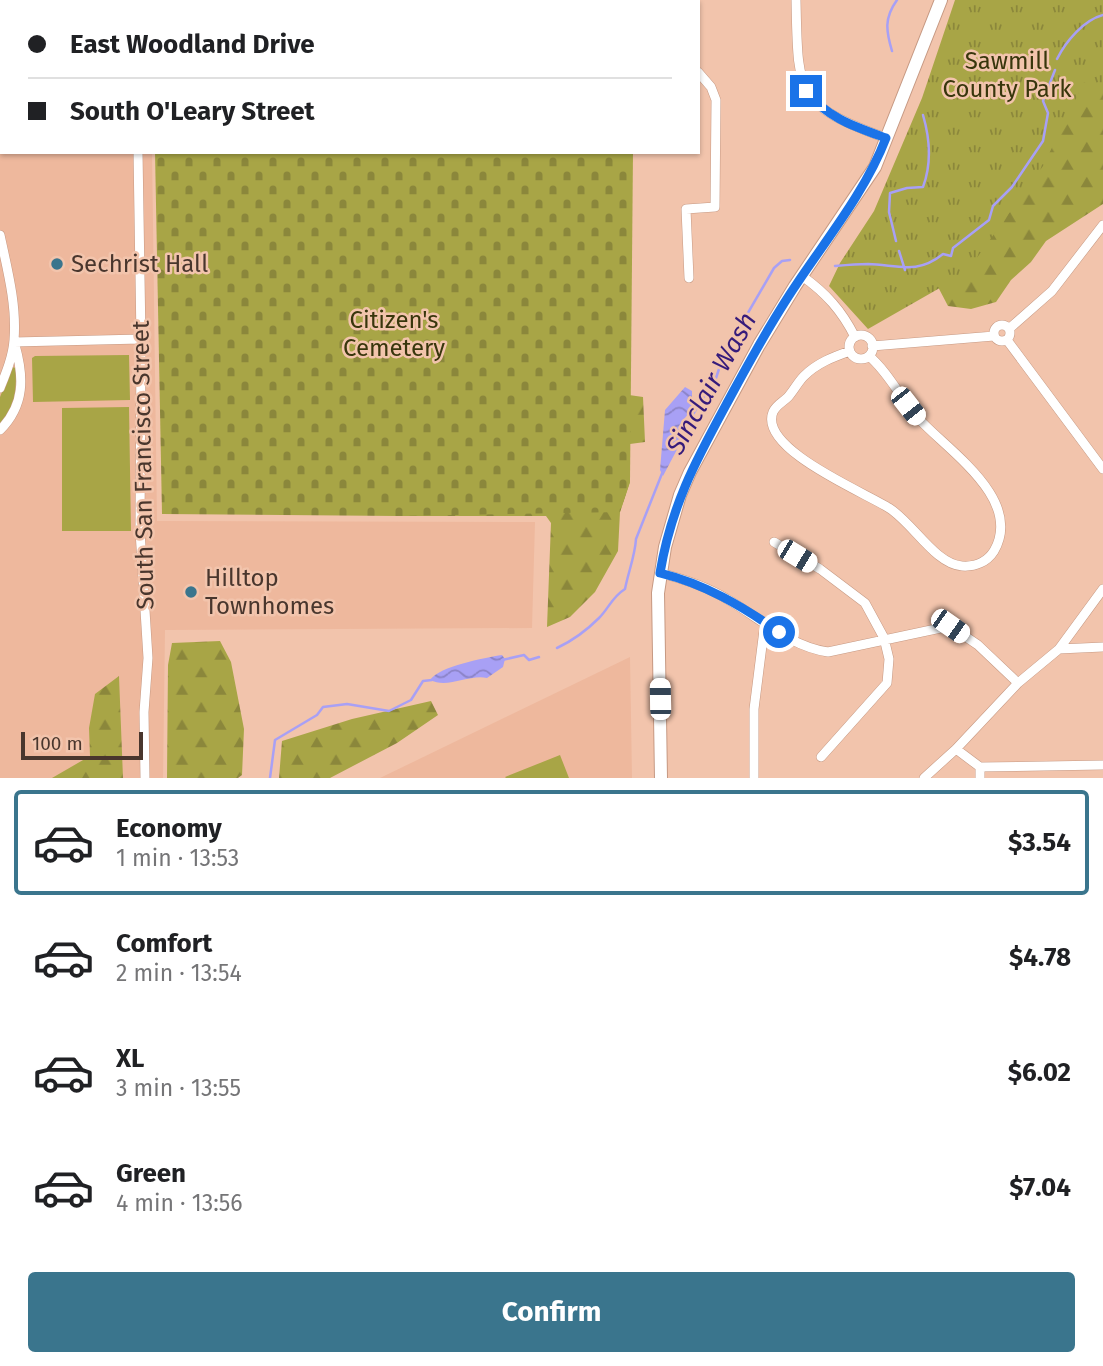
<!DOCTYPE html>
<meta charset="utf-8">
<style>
:root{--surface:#fff;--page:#f6f6f6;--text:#202124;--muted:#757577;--line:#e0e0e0;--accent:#3a758d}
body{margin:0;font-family:"Fira Sans",sans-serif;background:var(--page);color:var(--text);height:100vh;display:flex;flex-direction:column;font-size:26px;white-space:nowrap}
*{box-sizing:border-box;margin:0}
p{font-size:23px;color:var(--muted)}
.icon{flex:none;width:38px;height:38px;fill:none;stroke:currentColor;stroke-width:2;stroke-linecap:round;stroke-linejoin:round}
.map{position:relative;height:778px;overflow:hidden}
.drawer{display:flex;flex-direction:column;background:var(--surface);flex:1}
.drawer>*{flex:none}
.guide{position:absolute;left:0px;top:0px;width:700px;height:154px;box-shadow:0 2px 5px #0004;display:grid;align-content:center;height:154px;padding:0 28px;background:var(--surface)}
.scale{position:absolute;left:21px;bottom:18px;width:122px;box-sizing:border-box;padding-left:7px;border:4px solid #49362d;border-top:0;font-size:19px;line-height:24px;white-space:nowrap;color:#49362d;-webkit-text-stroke:5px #f2c4ac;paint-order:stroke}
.end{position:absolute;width:32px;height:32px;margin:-16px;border:9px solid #1a73e8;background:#fff;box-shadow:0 0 0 4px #fff}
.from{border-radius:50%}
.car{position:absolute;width:21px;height:42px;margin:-21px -10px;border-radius:9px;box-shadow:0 0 5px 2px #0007;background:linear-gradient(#fff 24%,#345 0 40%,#fff 0 76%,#345 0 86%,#fff 0)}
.guide b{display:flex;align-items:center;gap:24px;height:66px;font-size:26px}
.guide b+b{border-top:2px solid var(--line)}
.guide i{width:18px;height:18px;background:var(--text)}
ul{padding:12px 0 0;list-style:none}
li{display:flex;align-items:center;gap:21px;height:105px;margin:0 14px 10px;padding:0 14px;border:4px solid transparent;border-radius:7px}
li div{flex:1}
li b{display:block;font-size:26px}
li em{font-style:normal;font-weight:700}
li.active{border-color:var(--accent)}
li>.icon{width:63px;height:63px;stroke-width:1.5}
.action{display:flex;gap:14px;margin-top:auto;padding:14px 28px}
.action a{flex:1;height:80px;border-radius:7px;background:var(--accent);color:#fff;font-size:28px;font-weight:700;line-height:80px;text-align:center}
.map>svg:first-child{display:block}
.built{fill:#eeb89d}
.grass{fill:#a8a546}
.forest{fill:url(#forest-firs)}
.cemetery{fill:url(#cemetery-stones)}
.park{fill:url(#park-tufts)}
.water{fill:url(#water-waves)}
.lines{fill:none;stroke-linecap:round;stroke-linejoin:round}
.stream{stroke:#a8a0f5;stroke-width:2.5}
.minor-casing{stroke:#c69983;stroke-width:10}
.major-casing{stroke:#c69983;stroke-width:14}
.minor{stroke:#fff;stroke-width:9}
.major{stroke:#fff;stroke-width:12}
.route{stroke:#1a73e8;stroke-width:9}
.poi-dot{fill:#3a758d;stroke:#f2c4ac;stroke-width:2.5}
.labels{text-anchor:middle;stroke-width:5;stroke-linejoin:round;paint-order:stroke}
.park-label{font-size:24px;fill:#38360c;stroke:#f2c4ac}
.poi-label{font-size:24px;fill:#49362d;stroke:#f2c4ac;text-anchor:start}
.street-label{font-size:24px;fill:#49362d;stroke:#f2c4ac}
.water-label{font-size:26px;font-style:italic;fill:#361b7b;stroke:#f2c4ac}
</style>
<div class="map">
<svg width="1103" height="778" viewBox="0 0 1103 778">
<defs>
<pattern id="forest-firs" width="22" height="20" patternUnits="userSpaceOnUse" patternTransform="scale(1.75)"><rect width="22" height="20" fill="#a8a546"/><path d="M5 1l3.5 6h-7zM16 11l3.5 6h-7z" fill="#8b873b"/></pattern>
<pattern id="cemetery-stones" width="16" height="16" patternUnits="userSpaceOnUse" patternTransform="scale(1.75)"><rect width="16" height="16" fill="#a8a546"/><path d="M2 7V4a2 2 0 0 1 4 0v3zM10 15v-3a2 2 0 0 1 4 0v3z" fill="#8b873b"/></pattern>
<pattern id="park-tufts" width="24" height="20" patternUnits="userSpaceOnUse" patternTransform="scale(1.75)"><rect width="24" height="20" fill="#a8a546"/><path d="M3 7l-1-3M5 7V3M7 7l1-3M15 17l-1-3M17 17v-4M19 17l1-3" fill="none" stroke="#8b873b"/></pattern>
<pattern id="water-waves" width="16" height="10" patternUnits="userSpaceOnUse" patternTransform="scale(1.75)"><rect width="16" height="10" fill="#a8a0f5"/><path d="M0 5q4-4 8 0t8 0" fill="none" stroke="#8b83c7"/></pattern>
</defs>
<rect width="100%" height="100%" fill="#f2c4ac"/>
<path class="built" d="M0,0H641L2,2V152H152L157,521L535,522L532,628L165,630L163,778H0Z
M630,657L632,778H380Z"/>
<path class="grass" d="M129,355L130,400L33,402L32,358L35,356Z
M12,367L16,368C16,389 17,407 0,423V397Z
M129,407L131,531H62V408Z
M560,755L569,778H506L505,777Z"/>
<path class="forest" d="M1103,31V204L1046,241L1031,262L1011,280L996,302L971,309L948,306L937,285Z
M601,391L643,397L645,442L630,444V482L620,512L618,551L595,592L570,617L547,627L551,523L546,516H397L400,459Z
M220,641L231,662L244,729L242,775L238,778H167L168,665L172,643Z
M119,676L123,778H52L90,756L89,728L95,694Z
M431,701L438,715L397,743L330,778H279L282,741L352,719Z"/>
<path class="cemetery" d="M155,152H633L630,482L620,512L397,516L162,514Z"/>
<path class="park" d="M955,0H1103V93L1084,82L1043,166L966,273L868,329L829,286L840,263L874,211L922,98Z"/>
<path class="water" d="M685,387L692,391V409L681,423V442L663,476L660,470L665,410Z
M502,655L505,659L503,667L487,678C469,674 448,689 430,680C440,666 484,658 502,655Z"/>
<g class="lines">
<path class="stream" d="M892,51C886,31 884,18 897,0
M1057,59C1066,41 1084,20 1103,15
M896,241L889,212L890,193L907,188L923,187C932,163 930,139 923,115
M899,251L905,270
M835,266C846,265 857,264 868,264C898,265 917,275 943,254L951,256L953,248L989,220L993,206L1012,187L1043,141L1048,113L1043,101L1055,70
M681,433L716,378L724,354L774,268L782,261L790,260
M557,648C572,641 587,630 599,618C609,608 612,597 625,589C628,573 635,556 636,539L663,471
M502,660L524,655L529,660L539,657
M270,778L275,740L317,715L323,707L347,704L389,711L411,700L423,681L432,680"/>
<g class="minor-casing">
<path id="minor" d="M136,0V2
M796,0C798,93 795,105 886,138
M693,2V0
M138,152L141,339L140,531L148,658L144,712L145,778
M0,235C7,268 17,305 14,340C13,356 6,373 0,388
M802,276C826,293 842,311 855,337
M689,278L686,209L715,207L716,100L711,87L698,72
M994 333a8 8 0 1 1 16 0a8 8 0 1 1-16 0Z
M1010,328L1052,291L1103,225
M849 347a12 12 0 1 1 24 0a12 12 0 1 1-24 0Z
M1007,340L1103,469
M14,342L141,339
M872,346L994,336
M850,351C833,357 817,363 804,376C798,382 794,390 788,397C783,402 776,405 773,412C758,449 866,493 889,508C913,523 935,564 962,566C975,567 987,562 994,551C1024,499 947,450 918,418C901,399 889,373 869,356
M0,430C25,405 24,377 15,345
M774,542L820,569L865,603L884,638L889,659L887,683L821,757
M660,573C684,579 706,586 727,599C760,618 789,646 828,652L950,626L978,645L1018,683
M1059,649L1103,647
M956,749L980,767L1103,765
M980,767V778
M754,778V709L765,622
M924,778L956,749L1018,683L1059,649L1103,589"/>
</g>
<g class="major-casing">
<path id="major" d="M661,778L658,593L665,547L680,495L690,472L759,345L795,286L875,167L941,0"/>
</g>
<use href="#minor" class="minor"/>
<use href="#major" class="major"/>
</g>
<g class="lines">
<path class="route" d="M779,632C742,606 705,584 660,573C672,501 699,455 733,392C753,355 774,317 798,282C829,236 866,190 886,138C856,127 827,118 806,91"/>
</g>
<g class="poi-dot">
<circle cx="57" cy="264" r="7"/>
<circle cx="191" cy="592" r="7"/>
</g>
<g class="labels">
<g class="park-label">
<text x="1007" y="69">Sawmill<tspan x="1007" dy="28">County Park</tspan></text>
<text x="394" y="328">Citizen's<tspan x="394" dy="28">Cemetery</tspan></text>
</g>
<g class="poi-label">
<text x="71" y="272">Sechrist Hall</text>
<text x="205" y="586">Hilltop<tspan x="205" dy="28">Townhomes</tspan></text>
</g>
<g class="street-label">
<text transform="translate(143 465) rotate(-91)" y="8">South San Francisco Street</text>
</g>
<g class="water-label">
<text transform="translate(711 383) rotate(-61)" y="9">Sinclair Wash</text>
</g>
</g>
</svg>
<div class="scale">100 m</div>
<i class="end from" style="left:779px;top:632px"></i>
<i class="end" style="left:806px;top:91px"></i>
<i class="car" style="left:908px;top:406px;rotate:142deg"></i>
<i class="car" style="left:797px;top:556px;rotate:121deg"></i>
<i class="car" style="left:950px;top:626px;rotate:125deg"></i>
<i class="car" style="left:660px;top:699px;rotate:359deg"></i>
<div class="guide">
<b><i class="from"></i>East Woodland Drive</b>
<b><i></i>South O'Leary Street</b>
</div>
</div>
<section class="drawer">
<ul>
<li class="active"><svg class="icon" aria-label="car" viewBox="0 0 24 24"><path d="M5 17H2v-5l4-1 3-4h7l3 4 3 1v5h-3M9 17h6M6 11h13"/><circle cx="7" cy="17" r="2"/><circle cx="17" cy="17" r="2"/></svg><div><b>Economy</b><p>1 min · 13:53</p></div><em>$3.54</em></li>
<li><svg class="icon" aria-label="car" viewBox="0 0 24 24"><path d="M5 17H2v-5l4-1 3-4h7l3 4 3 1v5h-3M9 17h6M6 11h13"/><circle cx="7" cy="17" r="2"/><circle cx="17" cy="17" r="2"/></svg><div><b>Comfort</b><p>2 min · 13:54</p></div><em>$4.78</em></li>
<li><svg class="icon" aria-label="car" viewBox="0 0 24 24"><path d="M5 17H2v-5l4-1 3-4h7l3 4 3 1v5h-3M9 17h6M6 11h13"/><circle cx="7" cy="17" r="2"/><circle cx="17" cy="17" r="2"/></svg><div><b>XL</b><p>3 min · 13:55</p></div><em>$6.02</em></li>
<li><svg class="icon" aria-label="car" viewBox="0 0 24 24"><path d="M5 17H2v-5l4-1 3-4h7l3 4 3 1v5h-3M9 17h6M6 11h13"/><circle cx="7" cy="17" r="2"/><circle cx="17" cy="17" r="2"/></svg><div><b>Green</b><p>4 min · 13:56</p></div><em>$7.04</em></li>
</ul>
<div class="action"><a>Confirm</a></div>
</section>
